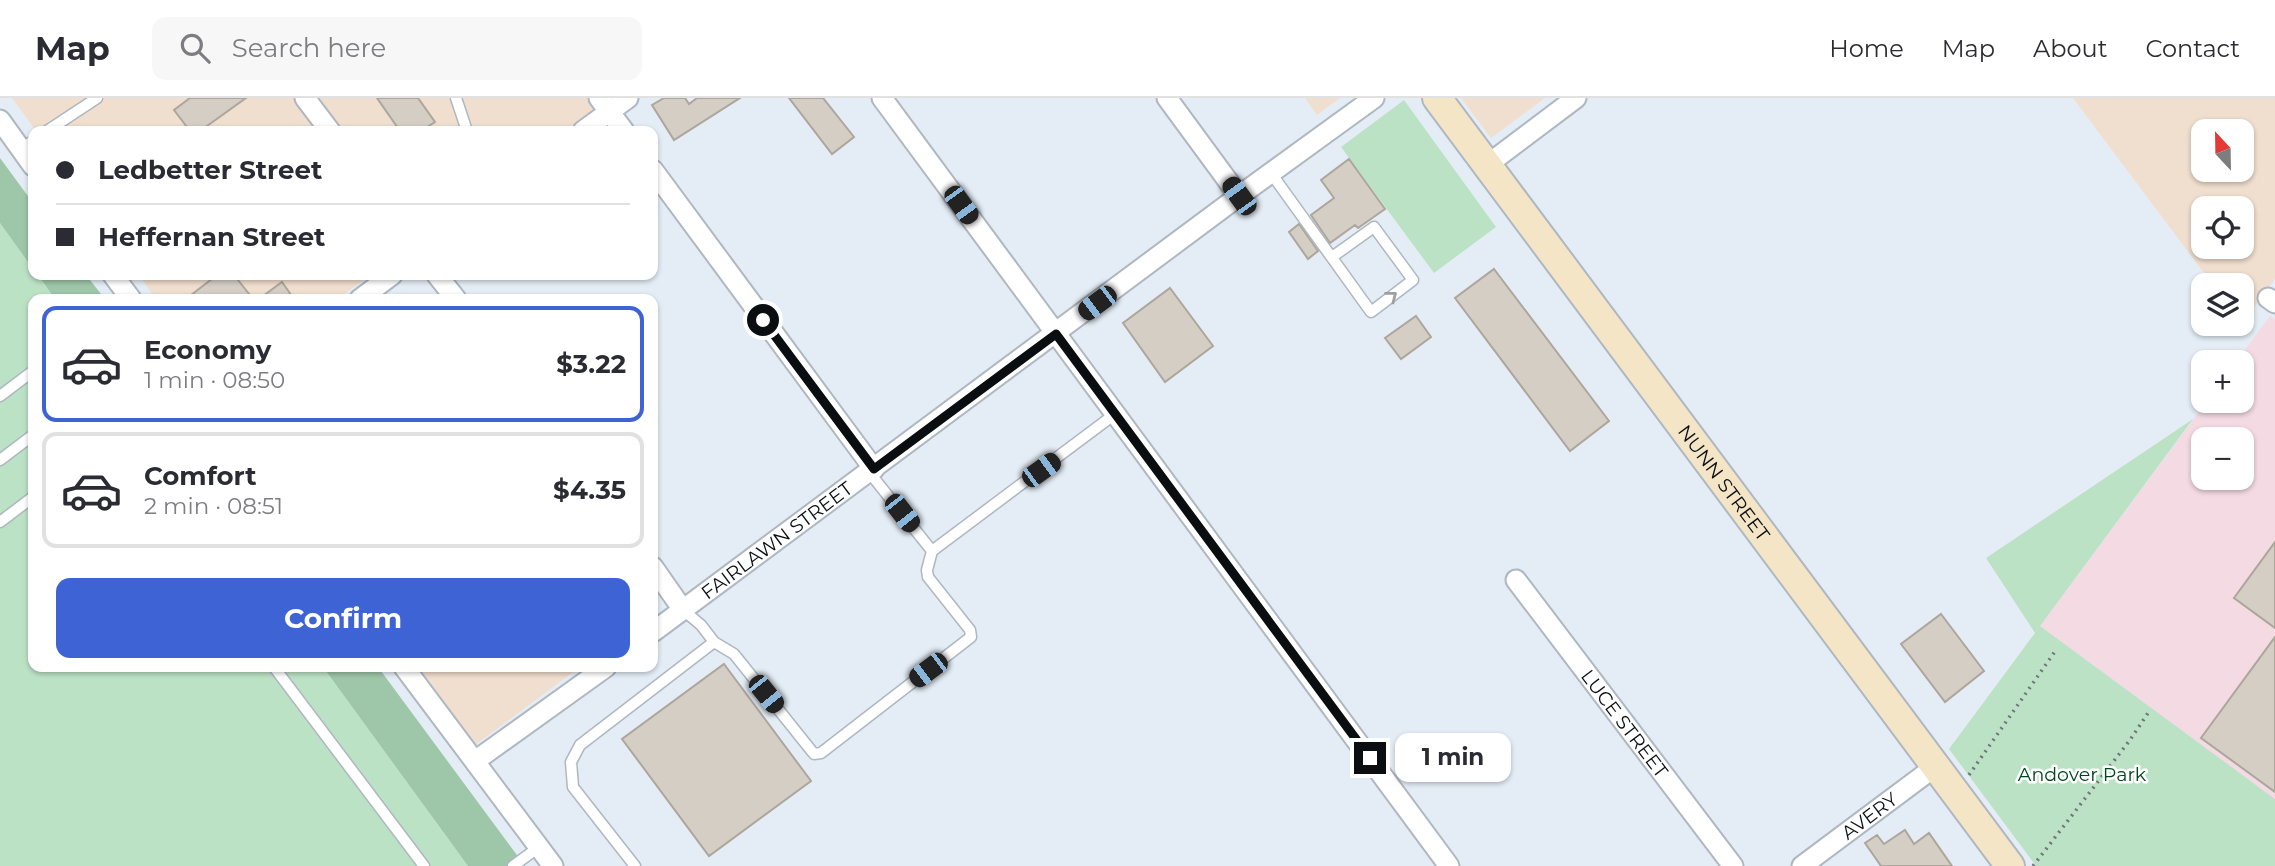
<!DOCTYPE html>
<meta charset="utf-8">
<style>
:root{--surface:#fff;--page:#f7f7f7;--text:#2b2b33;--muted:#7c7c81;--line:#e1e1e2;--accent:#3e63d4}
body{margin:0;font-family:Montserrat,sans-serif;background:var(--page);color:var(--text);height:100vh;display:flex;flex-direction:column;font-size:26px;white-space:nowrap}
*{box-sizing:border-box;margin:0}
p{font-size:23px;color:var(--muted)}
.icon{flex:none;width:38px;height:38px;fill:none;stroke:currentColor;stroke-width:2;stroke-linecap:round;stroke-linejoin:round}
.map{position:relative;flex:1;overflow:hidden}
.side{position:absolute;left:28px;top:196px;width:630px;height:378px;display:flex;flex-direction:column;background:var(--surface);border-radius:14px;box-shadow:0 2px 5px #0004}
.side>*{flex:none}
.banner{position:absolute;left:28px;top:28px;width:630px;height:154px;border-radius:14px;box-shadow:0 2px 5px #0004;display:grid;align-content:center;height:154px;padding:0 28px;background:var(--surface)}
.needle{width:46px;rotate:338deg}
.tools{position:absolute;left:2191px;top:21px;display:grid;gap:14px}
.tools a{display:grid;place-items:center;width:63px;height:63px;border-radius:14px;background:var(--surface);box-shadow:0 2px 5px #0004;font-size:35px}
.end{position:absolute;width:32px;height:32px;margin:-16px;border:9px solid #0b0e11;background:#fff;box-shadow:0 0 0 4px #fff}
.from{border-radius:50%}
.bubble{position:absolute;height:49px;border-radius:14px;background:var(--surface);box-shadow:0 2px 5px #0004;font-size:23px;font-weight:700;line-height:49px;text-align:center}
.car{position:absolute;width:21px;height:42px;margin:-21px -10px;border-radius:9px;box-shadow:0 0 5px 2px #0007;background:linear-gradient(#222 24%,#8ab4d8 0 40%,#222 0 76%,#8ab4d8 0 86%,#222 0)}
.banner b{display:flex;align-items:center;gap:24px;height:66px;font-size:26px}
.banner b+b{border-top:2px solid var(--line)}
.banner i{width:18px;height:18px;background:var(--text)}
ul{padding:12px 0 0;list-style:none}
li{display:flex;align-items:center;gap:21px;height:116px;margin:0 14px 10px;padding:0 14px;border:4px solid var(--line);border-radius:14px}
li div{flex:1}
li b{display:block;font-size:26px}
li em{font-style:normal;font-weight:700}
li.active{border-color:var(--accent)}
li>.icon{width:63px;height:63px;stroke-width:1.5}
.action{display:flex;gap:14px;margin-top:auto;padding:14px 28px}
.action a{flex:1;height:80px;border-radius:14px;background:var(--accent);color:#fff;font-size:28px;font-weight:700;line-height:80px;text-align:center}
header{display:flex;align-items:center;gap:42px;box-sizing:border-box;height:98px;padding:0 35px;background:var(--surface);border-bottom:2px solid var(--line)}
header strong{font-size:33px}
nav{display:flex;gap:38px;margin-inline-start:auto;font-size:24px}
.search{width:490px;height:63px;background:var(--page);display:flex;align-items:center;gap:18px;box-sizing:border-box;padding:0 24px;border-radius:14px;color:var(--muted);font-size:26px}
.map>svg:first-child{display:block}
.industrial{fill:#f0dece;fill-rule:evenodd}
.education{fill:#f4dae2;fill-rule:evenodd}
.green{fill:#bce2c5}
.forest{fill:#9ec6a8}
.building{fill:#d4cec4;stroke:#aca69c;stroke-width:2}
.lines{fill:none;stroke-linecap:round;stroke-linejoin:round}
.lane-casing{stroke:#afb7c0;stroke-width:13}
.street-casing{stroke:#afb7c0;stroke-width:23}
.secondary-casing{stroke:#afb7c0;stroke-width:32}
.path{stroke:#6f757b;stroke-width:3.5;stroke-dasharray:2 5;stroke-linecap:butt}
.lane{stroke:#fff;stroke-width:10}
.street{stroke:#fff;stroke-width:19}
.secondary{stroke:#f4e5c6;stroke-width:28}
.oneway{stroke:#9d9fa0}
.route{stroke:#0b0e11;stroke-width:9}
.labels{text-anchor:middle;stroke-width:5;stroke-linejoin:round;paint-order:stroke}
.street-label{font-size:19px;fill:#0b0e11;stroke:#fff}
.park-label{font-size:19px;fill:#004520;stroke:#fff}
</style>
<header>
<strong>Map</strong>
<div class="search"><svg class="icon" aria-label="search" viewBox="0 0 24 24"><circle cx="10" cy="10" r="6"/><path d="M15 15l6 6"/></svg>Search here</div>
<nav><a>Home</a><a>Map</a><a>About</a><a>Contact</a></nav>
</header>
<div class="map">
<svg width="2275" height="768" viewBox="0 0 2275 768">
<rect width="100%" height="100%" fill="#e4edf6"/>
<path class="industrial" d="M12,0H609L564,33H36Z
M1305,0H1340L1317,17Z
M1461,0H1545L1491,40Z
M2073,0H2275V181L2242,225V187H2213ZM2203,33H2242V72H2203ZM2203,110H2242V149H2203Z
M139,177H371L337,201H156Z
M419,569H580L475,647Z"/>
<path class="education" d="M2270,218L2275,221V701L2040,528L2207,303H2242V264H2236ZM2203,341H2242V380H2203Z"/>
<path class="green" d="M1404,2L1496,129L1434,175L1341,49Z
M0,125L33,171V177H38L55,201H33V569H323L468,768H0Z
M2193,321L2040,528L2275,701V768H2036L1949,651L2035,535L1986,460Z"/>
<path class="forest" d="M0,60L33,105V171L0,125Z
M38,177H86L105,201H55Z
M323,569H378L525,768H468Z"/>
<path class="building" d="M190,0H246L200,33H190L174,12Z
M377,0H418L435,24L421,33H400Z
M664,0H685L689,6L697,0H740L674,42L652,7Z
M789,0H823L854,39L832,56Z
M1349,61L1385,111L1358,130L1355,127L1330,145L1311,117L1334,100L1321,82Z
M1299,126L1318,153L1308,161L1289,134Z
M1494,171L1609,323L1570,353L1455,200Z
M217,177H234L253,201H186Z
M282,184L294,201H259Z
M1170,190L1213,248L1165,284L1123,225Z
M1416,218L1431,239L1401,261L1385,240Z
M2275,444V530L2234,500Z
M1941,516L1984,573L1945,604L1901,546Z
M2275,539V694L2201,640Z
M724,566L811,683L709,758L622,641Z
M1905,732L1914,746L1929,735L1952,768H1881L1865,745L1877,737L1884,746Z"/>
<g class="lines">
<g class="lane-casing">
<path id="lane" d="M456,0L467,33
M47,33L97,0
M21,51L33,43
M1271,75L1281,89L1371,214L1413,182L1374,129L1332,159
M0,298L33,273
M0,362L33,337
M0,424L33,399
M932,453L1115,316
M683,512L701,527L714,544L734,556L814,656L821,655L971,539L970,532L928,479L927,472L932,453L869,374
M274,569L424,768
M513,768L539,749
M635,768L573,689L571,664L580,647L714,544"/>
</g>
<g class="street-casing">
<g id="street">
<path d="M305,0L330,33"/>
<path d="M599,0L624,33"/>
<path d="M882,0L1449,768"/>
<path d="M1167,0L1239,98"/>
<path d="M0,22L33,68"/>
<path d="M583,33L628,0"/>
<path d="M1487,67L1576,0"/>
<path d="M653,72L874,371"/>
<path d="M113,177L131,201"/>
<path d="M437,177L456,201"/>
<path d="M2268,200L2275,205"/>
<path d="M360,201L392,177"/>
<path d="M653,469L683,512"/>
<path id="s1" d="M1516,482L1733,768"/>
<path id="s2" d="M653,534L1239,98L1374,0"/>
<path d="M404,569L553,768"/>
<path d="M475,663L606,569"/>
<path id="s3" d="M1802,768L1936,668"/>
</g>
</g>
<g class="secondary-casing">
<g id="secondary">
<path id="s4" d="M1437,0L2010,768"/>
</g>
</g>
<path class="path" d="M1969,677L2056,552
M2033,768L2130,642L2150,612"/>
<use href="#lane" class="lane"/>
<use href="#street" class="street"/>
<use href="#secondary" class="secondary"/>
</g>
<defs><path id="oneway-chevron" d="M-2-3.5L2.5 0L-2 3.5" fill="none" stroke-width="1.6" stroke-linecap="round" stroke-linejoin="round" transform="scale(1.75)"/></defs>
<use class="oneway" href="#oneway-chevron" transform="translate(1392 198) rotate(-38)"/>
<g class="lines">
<path class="route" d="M763,222L874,371L1056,236L1370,660"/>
</g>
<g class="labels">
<g class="street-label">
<text dy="7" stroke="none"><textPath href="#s4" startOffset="480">NUNN STREET</textPath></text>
<text dy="7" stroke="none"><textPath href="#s2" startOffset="154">FAIRLAWN STREET</textPath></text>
<text dy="7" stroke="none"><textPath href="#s1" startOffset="180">LUCE STREET</textPath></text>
<text dy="7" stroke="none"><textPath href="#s3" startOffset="84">AVERY</textPath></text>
</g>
<g class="park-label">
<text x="2082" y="683">Andover Park</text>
</g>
</g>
</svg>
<div class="tools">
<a><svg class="needle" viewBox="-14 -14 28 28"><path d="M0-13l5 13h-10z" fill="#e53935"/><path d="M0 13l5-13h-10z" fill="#7c7c81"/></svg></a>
<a><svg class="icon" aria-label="locate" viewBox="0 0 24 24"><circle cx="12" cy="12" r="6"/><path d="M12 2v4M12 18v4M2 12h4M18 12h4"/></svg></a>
<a><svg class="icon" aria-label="layers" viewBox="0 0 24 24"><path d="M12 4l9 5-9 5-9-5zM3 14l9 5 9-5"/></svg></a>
<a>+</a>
<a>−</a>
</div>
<i class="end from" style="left:763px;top:222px"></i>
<i class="end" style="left:1370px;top:660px"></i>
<div class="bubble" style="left:1395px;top:635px;width:116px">1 min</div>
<i class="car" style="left:1239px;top:98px;rotate:324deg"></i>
<i class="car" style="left:961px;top:107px;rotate:144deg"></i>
<i class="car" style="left:1097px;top:205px;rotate:233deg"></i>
<i class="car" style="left:1041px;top:372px;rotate:54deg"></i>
<i class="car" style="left:902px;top:415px;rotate:142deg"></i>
<i class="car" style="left:928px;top:572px;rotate:233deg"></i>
<i class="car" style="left:766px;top:596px;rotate:141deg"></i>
<div class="banner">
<b><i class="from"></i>Ledbetter Street</b>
<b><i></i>Heffernan Street</b>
</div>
<section class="side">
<ul>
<li class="active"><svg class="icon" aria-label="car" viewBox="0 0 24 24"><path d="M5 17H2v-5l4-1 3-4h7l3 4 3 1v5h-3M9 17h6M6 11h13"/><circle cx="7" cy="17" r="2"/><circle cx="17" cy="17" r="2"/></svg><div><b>Economy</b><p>1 min · 08:50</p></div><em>$3.22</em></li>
<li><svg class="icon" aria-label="car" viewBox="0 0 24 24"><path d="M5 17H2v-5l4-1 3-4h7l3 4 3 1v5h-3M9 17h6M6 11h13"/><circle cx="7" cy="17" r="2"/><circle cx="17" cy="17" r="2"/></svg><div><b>Comfort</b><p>2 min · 08:51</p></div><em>$4.35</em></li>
</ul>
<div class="action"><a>Confirm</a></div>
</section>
</div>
